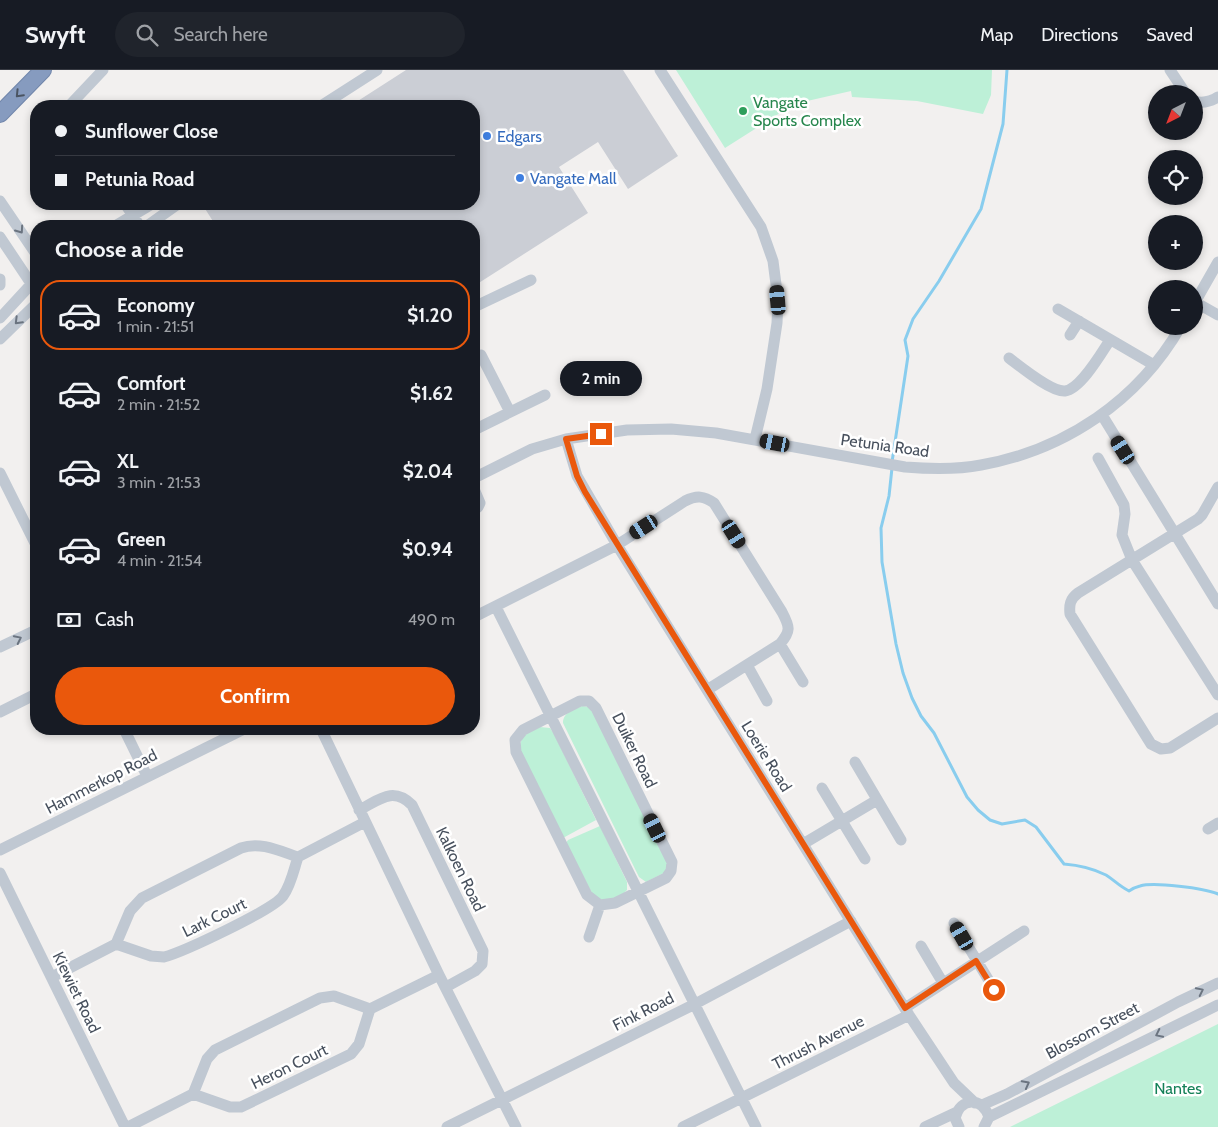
<!DOCTYPE html>
<meta charset="utf-8">
<style>
:root{--surface:#171b24;--page:#20242c;--text:#f1f3f6;--muted:#9ea1a6;--line:#363941;--accent:#ea580c}
body{margin:0;font-family:Cabin,sans-serif;background:var(--page);color:var(--text);height:100vh;display:flex;flex-direction:column;font-size:19px;white-space:nowrap}
*{box-sizing:border-box;margin:0}
p{font-size:16px;color:var(--muted)}
.icon{flex:none;width:28px;height:28px;fill:none;stroke:currentColor;stroke-width:2;stroke-linecap:round;stroke-linejoin:round}
.map{position:relative;flex:1;overflow:hidden}
.details{position:absolute;left:30px;top:150px;width:450px;height:515px;display:flex;flex-direction:column;background:var(--surface);border-radius:20px;box-shadow:0 2px 8px #0003}
.details>*{flex:none}
.hud{position:absolute;left:30px;top:30px;width:450px;height:110px;border-radius:20px;box-shadow:0 2px 8px #0003;display:grid;align-content:center;height:110px;padding:0 25px;background:var(--surface)}
.needle{width:32px;rotate:222deg}
.controls{position:absolute;left:1148px;top:15px;display:grid;gap:10px}
.controls a{display:grid;place-items:center;width:55px;height:55px;border-radius:50%;background:var(--surface);box-shadow:0 2px 8px #0003;font-size:25px}
.end{position:absolute;width:22px;height:22px;margin:-11px;border:6px solid #ea580c;background:#fff;box-shadow:0 0 0 2px #fff}
.from{border-radius:50%}
.bubble{position:absolute;height:35px;border-radius:18px;background:var(--surface);box-shadow:0 2px 8px #0003;font-size:16px;font-weight:700;line-height:35px;text-align:center}
.car{position:absolute;width:15px;height:30px;margin:-15px -8px;border-radius:6px;box-shadow:0 0 4px 1px #0007;background:linear-gradient(#222 24%,#8ab4d8 0 40%,#222 0 76%,#8ab4d8 0 86%,#222 0)}
.hud b{display:flex;align-items:center;gap:18px;height:48px;font-size:19px}
.hud b+b{border-top:1px solid var(--line)}
.hud i{width:12px;height:12px;background:var(--text)}
ul{padding:0;list-style:none}
li{display:flex;align-items:center;gap:15px;height:70px;margin:0 10px 8px;padding:0 15px;border:2px solid transparent;border-radius:20px}
li div{flex:1}
li b{display:block;font-size:19px}
li em{font-style:normal;font-weight:700}
li.selected{border-color:var(--accent)}
li>.icon{width:45px;height:45px;stroke-width:1.5}
h2{padding:0 25px;font-size:22px;line-height:60px}
.pay{display:flex;align-items:center;gap:12px;height:55px;padding:0 25px;font-size:19px}
.pay p{margin-inline-start:auto}
.action{display:flex;gap:10px;margin-top:auto;padding:10px 25px}
.action a{flex:1;height:58px;border-radius:30px;background:var(--accent);color:#fff;font-size:20px;font-weight:700;line-height:58px;text-align:center}
header{display:flex;align-items:center;gap:30px;box-sizing:border-box;height:70px;padding:0 25px;background:var(--surface);border-bottom:1px solid var(--line)}
header strong{font-size:24px}
nav{display:flex;gap:28px;margin-inline-start:auto;font-size:18px}
.search{width:350px;height:45px;background:var(--page);display:flex;align-items:center;gap:12px;box-sizing:border-box;padding:0 18px;border-radius:28px;color:var(--muted);font-size:19px}
.map>svg:first-child{display:block}
.green{fill:#bdf0d7}
.lines{fill:none;stroke-linecap:round;stroke-linejoin:round}
.stream{stroke:#89cdee;stroke-width:3}
.building{fill:#cbced5}
.highway-casing{stroke:#7186ab;stroke-width:18}
.minor{stroke:#c0c8d2;stroke-width:11}
.highway{stroke:#869bbf;stroke-width:16}
.oneway{stroke:#4a5462}
.oneway2{stroke:#6b7480}
.route{stroke:#ea580c;stroke-width:6}
.leisure-dot{fill:#2e9e5b;stroke:#fff;stroke-width:2}
.shop-dot{fill:#3f7fe0;stroke:#fff;stroke-width:2}
.labels{text-anchor:middle;stroke-width:5;stroke-linejoin:round;paint-order:stroke}
.leisure-label{font-size:16px;fill:#27864d;stroke:#fff;text-anchor:start}
.shop-label{font-size:16px;fill:#366cbe;stroke:#fff;text-anchor:start}
.street-label{font-size:16px;fill:#47505d;stroke:#fff}
.park-label{font-size:16px;fill:#158158;stroke:#fff}
</style>
<header>
<strong>Swyft</strong>
<div class="search"><svg class="icon" aria-label="search" viewBox="0 0 24 24"><circle cx="10" cy="10" r="6"/><path d="M15 15l6 6"/></svg>Search here</div>
<nav><a>Map</a><a>Directions</a><a>Saved</a></nav>
</header>
<div class="map">
<svg width="1218" height="1057" viewBox="0 0 1218 1057">
<rect width="100%" height="100%" fill="#f2f0ef"/>
<path class="green" d="M676,0H992L991,25L983,44L917,31L852,27L851,21L794,34L725,78Z
M582,636L590,637L668,793L666,802L646,812L639,807L563,653C563,642 574,640 582,636Z
M540,657L550,658L554,664L596,750L563,768L520,680C520,664 528,663 540,657Z
M600,756L627,812V820C616,831 610,832 595,829L566,773L568,770Z
M1218,954V1057H1010Z"/>
<g class="lines">
<path class="stream" d="M892,392L908,286L905,270L913,249L939,211L981,139L1003,54L1007,0
M892,398L889,426L881,458L882,492L896,574L903,603L912,628L921,646L934,663L967,727L978,740L990,750L1002,754L1025,750L1036,757L1064,794C1077,795 1094,799 1106,805C1114,810 1119,816 1129,821C1132,819 1136,817 1140,816C1154,812 1204,818 1218,824"/>
</g>
<path class="building" d="M406,0H623L678,86L628,119L598,72L559,97L588,143L474,216V156H216L202,134H474V36H350Z"/>
<g class="lines">
<g class="highway-casing">
<path id="highway" d="M0,44L43,0"/>
</g>
<path class="minor" d="M660,0L761,157L773,191L778,230L777,253L767,319L755,369
M1170,0L1186,24
M1194,31C1203,34 1210,32 1218,27
M69,36L103,0
M321,36L377,0
M0,131L36,184
M125,134L140,156
M115,156L152,134
M147,156L178,134
M0,167L36,221
M0,209V215
M1195,232L1218,245
M1194,234L1218,192
M474,237L531,210
M1058,239L1154,295
M0,248L36,209
M1070,265L1079,251
M0,269L36,234
M481,285L510,342
M1009,288C1021,297 1051,322 1065,321C1081,319 1102,282 1110,270
M1102,345L1218,534
M474,360L545,325
M566,369L577,406L617,475L909,945L954,1013L975,1033
M1098,388L1124,435L1125,444L1122,465L1132,490L1218,625
M0,403L36,475
M474,408L532,379L566,369L627,360L671,359L716,363L905,397C930,399 956,400 981,395C1065,380 1138,331 1181,256
M1218,417L1202,445L1198,449L1078,523C1070,529 1069,535 1070,544L1151,674L1161,679L1170,678L1218,648
M474,419L480,433L478,437L474,440
M496,537L756,1057
M474,547L617,475L685,431C697,425 704,426 714,433L782,542C790,557 791,561 780,574L707,620
M780,574L803,612
M0,577L36,560
M747,595L767,631
M580,631H589L596,638L672,792L671,801L666,808L615,833L600,835L587,825L516,682L515,670L523,660Z
M0,642L36,624
M124,659L147,706
M321,659L439,905L516,1057
M855,692L901,770
M822,718L865,789
M359,740C379,730 393,716 412,735L483,881L482,894L475,901L446,917
M1208,759L1218,753
M803,774L877,730
M0,780L244,659
M0,803L125,1057
M954,853L994,919
M589,867L600,835
M116,874L151,886L164,887C183,882 273,840 283,826C291,815 294,799 298,787L365,752
M921,876L943,913
M52,907L116,874L130,841L142,828L241,778C260,771 280,781 298,787
M905,938L1024,861
M193,1024L230,1037H241L351,984L359,974L370,939L439,905
M982,1035L1007,1024L1178,932L1218,913
M989,1047L1218,935
M128,1057L193,1024L207,989L215,980L320,928L334,926L370,939
M447,1057L695,934L851,851
M683,1057L909,945
M925,1057L957,1042
M959,1057L955,1048C961,1027 982,1027 989,1047L984,1057"/>
<use href="#highway" class="highway"/>
</g>
<defs><path id="oneway-chevron" d="M-2-3.5L2.5 0L-2 3.5" fill="none" stroke-width="1.6" stroke-linecap="round" stroke-linejoin="round" transform="scale(1.25)"/></defs>
<use class="oneway" href="#oneway-chevron" transform="translate(19 24) rotate(134)"/>
<g class="oneway2">
<use href="#oneway-chevron" transform="translate(20 160) rotate(55)"/>
<use href="#oneway-chevron" transform="translate(18 251) rotate(135)"/>
<use href="#oneway-chevron" transform="translate(18 569) rotate(-26)"/>
<use href="#oneway-chevron" transform="translate(1200 921) rotate(-26)"/>
<use href="#oneway-chevron" transform="translate(1159 964) rotate(154)"/>
<use href="#oneway-chevron" transform="translate(1026 1014) rotate(-28)"/>
</g>
<g class="lines">
<path class="route" d="M601,364L566,369L577,406L585,422L905,938L976,891L994,920"/>
</g>
<circle class="leisure-dot" cx="743" cy="41" r="5"/>
<g class="shop-dot">
<circle cx="487" cy="66" r="5"/>
<circle cx="520" cy="108" r="5"/>
</g>
<g class="labels">
<g class="leisure-label">
<text x="753" y="38">Vangate<tspan x="753" dy="18">Sports Complex</tspan></text>
</g>
<g class="shop-label">
<text x="497" y="72">Edgars</text>
<text x="530" y="114">Vangate Mall</text>
</g>
<g class="street-label">
<text transform="translate(885 375) rotate(8)" y="6">Petunia Road</text>
<text transform="translate(635 680) rotate(64)" y="6">Duiker Road</text>
<text transform="translate(767 686) rotate(58)" y="6">Loerie Road</text>
<text transform="translate(101 711) rotate(-27)" y="6">Hammerkop Road</text>
<text transform="translate(461 799) rotate(64)" y="6">Kalkoen Road</text>
<text transform="translate(214 847) rotate(-26)" y="6">Lark Court</text>
<text transform="translate(77 922) rotate(64)" y="6">Kiewiet Road</text>
<text transform="translate(643 941) rotate(-27)" y="6">Fink Road</text>
<text transform="translate(1092 960) rotate(-28)" y="6">Blossom Street</text>
<text transform="translate(818 972) rotate(-27)" y="6">Thrush Avenue</text>
<text transform="translate(289 996) rotate(-26)" y="6">Heron Court</text>
</g>
<g class="park-label">
<text x="1178" y="1024">Nantes</text>
</g>
</g>
</svg>
<div class="controls">
<a><svg class="needle" viewBox="-14 -14 28 28"><path d="M0-13l5 13h-10z" fill="#e53935"/><path d="M0 13l5-13h-10z" fill="#9ea1a6"/></svg></a>
<a><svg class="icon" aria-label="locate" viewBox="0 0 24 24"><circle cx="12" cy="12" r="6"/><path d="M12 2v4M12 18v4M2 12h4M18 12h4"/></svg></a>
<a>+</a>
<a>−</a>
</div>
<i class="end from" style="left:994px;top:920px"></i>
<i class="end" style="left:601px;top:364px"></i>
<div class="bubble" style="left:560px;top:291px;width:82px">2 min</div>
<i class="car" style="left:778px;top:230px;rotate:355deg"></i>
<i class="car" style="left:775px;top:373px;rotate:281deg"></i>
<i class="car" style="left:1123px;top:380px;rotate:328deg"></i>
<i class="car" style="left:644px;top:457px;rotate:237deg"></i>
<i class="car" style="left:734px;top:464px;rotate:148deg"></i>
<i class="car" style="left:655px;top:758px;rotate:334deg"></i>
<i class="car" style="left:962px;top:866px;rotate:330deg"></i>
<div class="hud">
<b><i class="from"></i>Sunflower Close</b>
<b><i></i>Petunia Road</b>
</div>
<section class="details">
<h2>Choose a ride</h2>
<ul>
<li class="selected"><svg class="icon" aria-label="car" viewBox="0 0 24 24"><path d="M5 17H2v-5l4-1 3-4h7l3 4 3 1v5h-3M9 17h6M6 11h13"/><circle cx="7" cy="17" r="2"/><circle cx="17" cy="17" r="2"/></svg><div><b>Economy</b><p>1 min · 21:51</p></div><em>$1.20</em></li>
<li><svg class="icon" aria-label="car" viewBox="0 0 24 24"><path d="M5 17H2v-5l4-1 3-4h7l3 4 3 1v5h-3M9 17h6M6 11h13"/><circle cx="7" cy="17" r="2"/><circle cx="17" cy="17" r="2"/></svg><div><b>Comfort</b><p>2 min · 21:52</p></div><em>$1.62</em></li>
<li><svg class="icon" aria-label="car" viewBox="0 0 24 24"><path d="M5 17H2v-5l4-1 3-4h7l3 4 3 1v5h-3M9 17h6M6 11h13"/><circle cx="7" cy="17" r="2"/><circle cx="17" cy="17" r="2"/></svg><div><b>XL</b><p>3 min · 21:53</p></div><em>$2.04</em></li>
<li><svg class="icon" aria-label="car" viewBox="0 0 24 24"><path d="M5 17H2v-5l4-1 3-4h7l3 4 3 1v5h-3M9 17h6M6 11h13"/><circle cx="7" cy="17" r="2"/><circle cx="17" cy="17" r="2"/></svg><div><b>Green</b><p>4 min · 21:54</p></div><em>$0.94</em></li>
</ul>
<div class="pay"><svg class="icon" aria-label="cash" viewBox="0 0 24 24"><path d="M3 7h18v10H3z"/><circle cx="12" cy="12" r="2"/></svg>Cash<p>490 m</p></div>
<div class="action"><a>Confirm</a></div>
</section>
</div>
